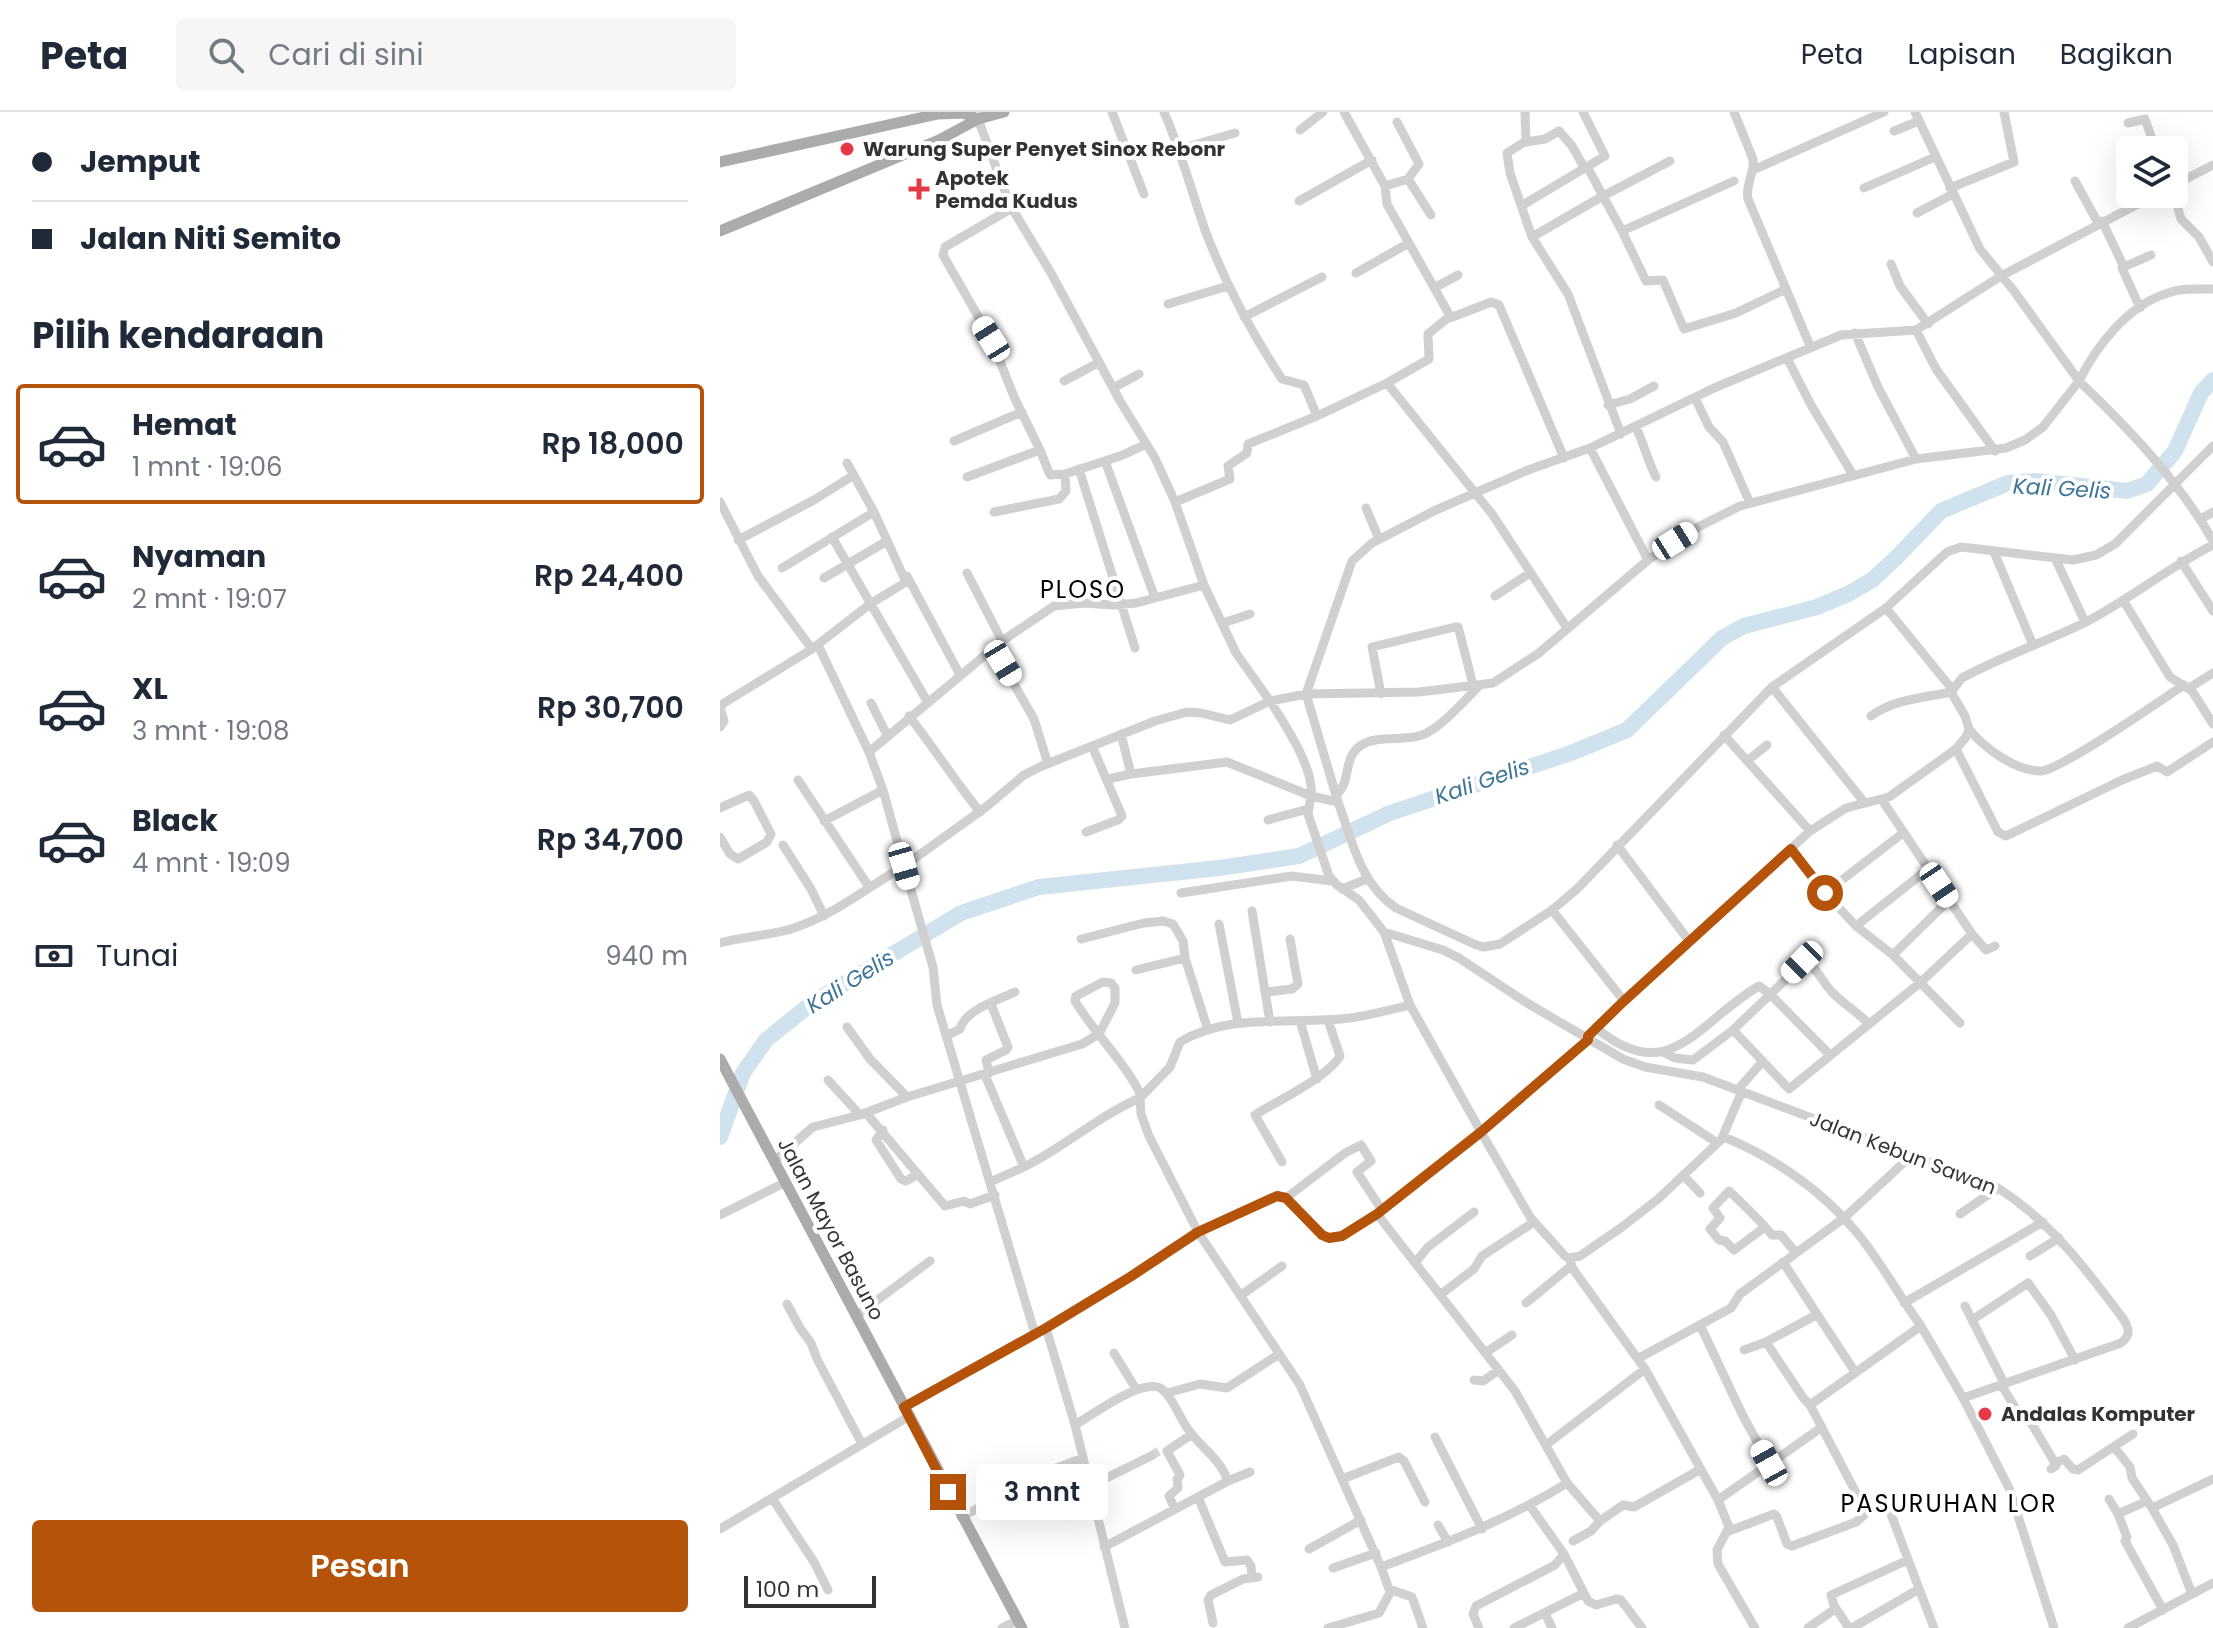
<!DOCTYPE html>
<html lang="id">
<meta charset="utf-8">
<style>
:root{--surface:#fff;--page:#f6f6f7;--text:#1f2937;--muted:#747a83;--line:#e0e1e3;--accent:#b45309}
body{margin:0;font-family:Poppins,sans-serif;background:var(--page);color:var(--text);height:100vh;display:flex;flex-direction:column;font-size:30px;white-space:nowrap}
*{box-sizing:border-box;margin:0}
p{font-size:26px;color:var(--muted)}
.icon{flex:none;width:44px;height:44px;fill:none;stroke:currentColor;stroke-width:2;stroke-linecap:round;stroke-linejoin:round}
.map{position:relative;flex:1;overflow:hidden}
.panel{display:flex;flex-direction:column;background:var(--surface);width:720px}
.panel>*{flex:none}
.guide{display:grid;align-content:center;height:176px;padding:0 32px;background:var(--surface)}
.tools{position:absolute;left:1396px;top:24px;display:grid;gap:16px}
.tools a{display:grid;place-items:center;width:72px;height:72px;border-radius:8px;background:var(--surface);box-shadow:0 8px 32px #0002;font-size:40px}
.scale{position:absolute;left:24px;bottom:20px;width:132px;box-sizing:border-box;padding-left:8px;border:4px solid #333;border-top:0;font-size:22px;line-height:28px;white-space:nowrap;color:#333;-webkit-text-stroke:6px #fff;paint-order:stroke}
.end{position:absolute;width:36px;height:36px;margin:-18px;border:10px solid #b45309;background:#fff;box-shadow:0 0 0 4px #fff}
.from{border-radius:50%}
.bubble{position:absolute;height:56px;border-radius:8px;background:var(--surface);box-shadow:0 8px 32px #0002;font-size:26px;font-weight:600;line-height:56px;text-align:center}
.car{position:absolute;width:24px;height:48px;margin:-24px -12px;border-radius:10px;box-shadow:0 0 6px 2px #0007;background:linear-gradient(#fff 24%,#345 0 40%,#fff 0 76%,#345 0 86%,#fff 0)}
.guide b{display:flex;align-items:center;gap:28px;height:76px;font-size:30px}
.guide b+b{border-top:2px solid var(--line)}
.guide i{width:20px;height:20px;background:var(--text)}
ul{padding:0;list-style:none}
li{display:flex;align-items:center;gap:24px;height:120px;margin:0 16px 12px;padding:0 16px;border:4px solid transparent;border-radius:8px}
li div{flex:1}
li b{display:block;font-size:30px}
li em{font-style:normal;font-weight:600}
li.on{border-color:var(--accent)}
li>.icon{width:72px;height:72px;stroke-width:1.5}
h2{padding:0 32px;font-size:36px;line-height:96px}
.pay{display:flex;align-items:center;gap:20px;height:88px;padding:0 32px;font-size:30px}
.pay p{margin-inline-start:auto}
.primary-button{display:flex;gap:16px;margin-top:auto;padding:16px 32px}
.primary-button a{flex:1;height:92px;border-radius:8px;background:var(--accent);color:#fff;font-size:32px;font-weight:600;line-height:92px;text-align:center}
header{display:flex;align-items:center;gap:48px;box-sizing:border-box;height:112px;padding:0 40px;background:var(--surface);border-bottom:2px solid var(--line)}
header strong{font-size:38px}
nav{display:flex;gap:44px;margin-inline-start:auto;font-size:28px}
.search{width:560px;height:72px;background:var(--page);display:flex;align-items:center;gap:20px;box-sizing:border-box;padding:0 28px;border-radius:8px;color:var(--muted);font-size:30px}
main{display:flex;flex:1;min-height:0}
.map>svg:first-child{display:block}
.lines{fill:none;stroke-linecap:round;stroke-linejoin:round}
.river{stroke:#cfe2ee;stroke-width:16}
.minor-tunnel{stroke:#d6d6d6;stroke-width:9;stroke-dasharray:9 4.5;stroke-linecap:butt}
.minor{stroke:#d0d0d0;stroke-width:9}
.major{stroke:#ababab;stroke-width:11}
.route{stroke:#b45309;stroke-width:10}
.poi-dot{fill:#e63946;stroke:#fff;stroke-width:3}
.labels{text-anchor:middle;stroke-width:8;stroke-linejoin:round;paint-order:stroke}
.poi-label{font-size:20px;font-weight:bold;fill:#333;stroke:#fff;text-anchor:start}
.street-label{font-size:20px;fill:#333;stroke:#fff}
.water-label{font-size:22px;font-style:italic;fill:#3f7597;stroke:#fff}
.quarter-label{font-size:24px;letter-spacing:2px;fill:#000;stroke:#fff}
</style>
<header>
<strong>Peta</strong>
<div class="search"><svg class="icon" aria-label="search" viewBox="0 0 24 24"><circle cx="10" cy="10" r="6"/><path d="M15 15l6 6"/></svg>Cari di sini</div>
<nav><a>Peta</a><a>Lapisan</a><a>Bagikan</a></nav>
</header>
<main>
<section class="panel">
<div class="guide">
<b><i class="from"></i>Jemput</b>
<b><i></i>Jalan Niti Semito</b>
</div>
<h2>Pilih kendaraan</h2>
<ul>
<li class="on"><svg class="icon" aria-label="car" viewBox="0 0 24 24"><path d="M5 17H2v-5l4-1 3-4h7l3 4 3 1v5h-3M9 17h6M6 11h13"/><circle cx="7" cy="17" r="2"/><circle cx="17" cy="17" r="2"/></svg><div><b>Hemat</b><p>1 mnt · 19:06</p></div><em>Rp 18,000</em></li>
<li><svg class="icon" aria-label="car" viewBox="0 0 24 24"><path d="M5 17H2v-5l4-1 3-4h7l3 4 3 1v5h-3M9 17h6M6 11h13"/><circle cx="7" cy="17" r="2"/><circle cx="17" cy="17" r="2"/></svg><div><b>Nyaman</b><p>2 mnt · 19:07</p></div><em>Rp 24,400</em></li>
<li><svg class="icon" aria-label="car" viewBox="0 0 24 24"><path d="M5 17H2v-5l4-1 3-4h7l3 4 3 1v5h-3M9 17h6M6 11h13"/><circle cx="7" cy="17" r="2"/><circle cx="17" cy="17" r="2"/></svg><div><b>XL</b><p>3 mnt · 19:08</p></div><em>Rp 30,700</em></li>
<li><svg class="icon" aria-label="car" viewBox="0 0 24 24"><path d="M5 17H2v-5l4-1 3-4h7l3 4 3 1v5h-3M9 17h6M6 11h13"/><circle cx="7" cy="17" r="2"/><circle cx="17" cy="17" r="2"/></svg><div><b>Black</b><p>4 mnt · 19:09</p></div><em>Rp 34,700</em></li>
</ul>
<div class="pay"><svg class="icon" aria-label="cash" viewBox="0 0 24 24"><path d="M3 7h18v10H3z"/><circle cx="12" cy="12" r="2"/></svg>Tunai<p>940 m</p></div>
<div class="primary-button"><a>Pesan</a></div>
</section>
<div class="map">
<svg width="1493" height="1516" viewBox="0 0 1493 1516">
<rect width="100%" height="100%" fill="#fff"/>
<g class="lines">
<path class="river" d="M0,1025L23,961L46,928L92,891L241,801L319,775L499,756L579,744L670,701L851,641L907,618L1002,526L1024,514L1097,495L1128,482L1152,468L1176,446L1221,399L1288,371L1315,369L1407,379L1427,372L1455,339L1481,281L1493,268"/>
<path class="minor-tunnel" d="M431,1344L442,1337"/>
<path class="minor" d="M392,0L424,82
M444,0C461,39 471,78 485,118C505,171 531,220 562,267L584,273L597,304L667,271
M624,0L665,74L667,92L730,204L708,222L709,247L667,271L772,402L847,516
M805,0L806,29L787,41L790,61L812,125L848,182L901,322
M1014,0L1033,47C1035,61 1025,72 1028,87L1091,236
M262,3L258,7L290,93L331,161L400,289L435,346L455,390L484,473L516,541L550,589L586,582L699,580L773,571L819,541L928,448L978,415L1020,394L1196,347L1286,336L1305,328L1323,315L1359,269L1294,179L1260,137L1195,0
M677,10L699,52L688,67
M1408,11L1425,7L1436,38
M580,18L603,0
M1174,19L1199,9
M806,30L825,27L839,19L852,34L865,57
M460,37L515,21
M950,49L883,84L902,119L1014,69
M1033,58L1164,0
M1355,69L1378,111
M1454,73L1493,53
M665,74L688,67L711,103
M1144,76L1215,45
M1230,76L1294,50L1284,0
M1454,82L1461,107L1479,125L1493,150
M579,89L652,48
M801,94L885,44L863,0
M292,96L225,135L223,143L271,227L295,287L320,338
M1197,101L1233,82
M1382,109L1404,155L1402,156L1420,196
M902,119L926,169L943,168L964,217L1016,201L1066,177
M812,125L883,84L868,56
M1171,152L1180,174L1208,212
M1404,155L1431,143
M636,161L689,131
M716,175L738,163
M1493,177C1478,177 1462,176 1448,181C1408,193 1377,233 1359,269C1409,317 1459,369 1493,429
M448,192L508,174
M524,205L602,165
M730,206L771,190L779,193L844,346
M1196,218L1216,257L1275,339
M1135,221L1158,275L1196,347
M1067,246L1091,293L1133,363
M344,269L378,251
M393,276L419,262
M975,286L989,315L1003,330L1030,391
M888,293L910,287L934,274
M916,315C924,332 927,348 936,365
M234,329L302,300
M870,336L928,448
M385,349L435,486
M359,357L415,536
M247,365L320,338L330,363L345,362
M0,390L38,464L92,537
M455,390L510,367L508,354L527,341L528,332L597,304
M646,396L659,427
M274,400L339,387L346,379L345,362L403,343L426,332
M1481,407L1493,400
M112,425L207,589
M18,428L94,388L134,363
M1274,440L1313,533
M1336,448L1365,510
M1461,449L1493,499
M62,456L154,400
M247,461L282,529
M187,464L240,563
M104,466L167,429
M484,473L416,491L392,493L364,491L334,494L282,529L149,640L163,678L184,754L266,695L304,663L322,654L435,609L467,600L481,601L510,608L550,589C564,611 595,657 591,684L618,690C632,728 640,772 676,796L754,832L763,835L780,832L832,798L857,777L1052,575L1166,496L1227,440L1241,435L1250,436L1353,448L1376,443L1395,432L1493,334
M775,484L810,461
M1403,488L1450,565L1472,579L1493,612
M1166,496L1232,577
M503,511L530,502
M98,533L149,640
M273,536L314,607L328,652
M1052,575L1144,690
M1469,576L1493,561
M661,582L652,535L735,515H738L740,522L753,573
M151,591L167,623
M189,604C214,636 235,669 260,700
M1151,604C1174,587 1204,586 1231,580
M0,615L4,609L0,596L4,591L92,537L150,492L186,470L154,400L127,351
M1249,617C1264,636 1295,659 1321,659C1341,658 1441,588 1464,573
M401,622L411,662L507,650L591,684L588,702L609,764L617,773L639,788L664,820L690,893L761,1020L810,1105L845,1144L849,1146L860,1144L902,1115L938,1087L1004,1025C1055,1046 1103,1079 1138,1122C1161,1150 1179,1184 1201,1214
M1004,623L1090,719
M1236,637L1278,720L1286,724L1402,668L1437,654L1447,660L1493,630
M1027,649L1047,633
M388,667L411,662
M78,668L149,775
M616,683C632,670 622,647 640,634C658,622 683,630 702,623C721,616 745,588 760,573
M1162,688L1252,822L1266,838L1275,834
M618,690L586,582L632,449L652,431L716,398L808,358L870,336L994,276L1121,223L1196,218L1281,164L1437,82
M0,696L29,683L34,689L51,722L47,730L18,747L10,742L0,725
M548,708L588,697
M104,709L163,678
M366,720L398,708L402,704L372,634
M63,733L91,777L104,804
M897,733L969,829
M1071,737L1105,781L1136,814L1173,843L1240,911
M622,777L647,767
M461,781L572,764L612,769
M1105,781L1183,721
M832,798L904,889
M532,799L550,910
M499,812L518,911
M1136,814L1208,757
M664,820L723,838L739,846L807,891L903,947L925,955L983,965L1278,1076C1331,1110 1367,1158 1404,1208C1410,1218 1410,1224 1401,1231L1243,1286
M361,827L424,811L443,809L453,812L463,829L465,846L488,918
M0,831C25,824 50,824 74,816C114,803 148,775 184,754L213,855L217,893L315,1222
M1173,843L1229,788
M416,858L465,846
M547,880L572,877L578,872L570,827
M580,909L597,967
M1148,911C1137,900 1125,893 1114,882C1103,872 1098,856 1085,849L1013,918L1069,977L1201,870L1252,822
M127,915L150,947L187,985
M876,916C950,977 977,910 1039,874L1050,882L1109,942
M226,924L240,917C245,898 278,888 295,880
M943,940L955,946L973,948L1013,918
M269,961L266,948L286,938L288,935L271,892
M265,963L304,1055L270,1070
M108,968L140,1003
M1020,978L1021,974L1043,949
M939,993L996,1030
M146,1001L225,1094L244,1089L250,1092L275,1083
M163,1018L156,1028L181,1067L186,1069L197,1063
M1002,1026L1022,979
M55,1048L93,1015L140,1003L187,985L362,932L379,922L395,891V876L391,871L383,870L356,884L355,889C375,922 404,949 421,983
M562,1050L535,1003C557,989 608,965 620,944L608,908
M304,1055C345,1035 378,1004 420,986
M963,1063L980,1081
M566,1086L625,1041L641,1033L651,1049L637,1060L662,1098
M657,1102L795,1279L847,1371C788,1408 725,1431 661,1455L580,1273L478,1120L429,1024L421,1002L420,986L450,955L460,930C510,900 575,913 630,906C650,903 670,898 690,893
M1240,1102L1278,1076
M0,1103L66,1070
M1045,1115L1014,1138L1005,1129L999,1128L990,1117L1000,1106L993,1096L1009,1079C1024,1093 1039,1107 1052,1123H1061L1076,1141
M1310,1144L1339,1126
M849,1146L853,1157L925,1257L998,1388L1009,1415L997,1438L998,1452L1035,1516
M1063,1150L1135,1260
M695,1151L708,1135L754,1100
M720,1183L754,1157L762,1144L814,1110
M520,1184L562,1154
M806,1191L851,1154
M1184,1191L1323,1110
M67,1192L80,1216L91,1231L97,1247L142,1332
M1245,1194L1285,1273
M136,1204L210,1149
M1252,1208L1308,1171L1331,1203L1355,1248
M980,1213L1023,1304L1049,1351
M326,1216L355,1313L405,1516
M1024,1238L1046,1230
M394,1241L416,1277
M765,1241L792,1223
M919,1246L1011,1196L1020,1182L1124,1106L1193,1042
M754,1268L763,1269L779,1258
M1282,1274L1299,1302L1307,1304L1335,1351
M447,1281L480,1272L507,1276L559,1242
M1090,1293L1084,1287L1046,1230L1096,1203
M184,1295L326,1216L410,1165L478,1120L557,1084L566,1086L602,1123L609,1126L622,1124L657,1102L761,1020L868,928L875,917L904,889L1090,719L1126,696L1169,685L1236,637L1246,625L1249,617L1245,604L1231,580L1242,566C1282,544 1326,530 1366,510C1410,487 1449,455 1493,433
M355,1313C372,1303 427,1262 443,1278C455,1289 460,1308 470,1320C484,1338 500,1347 508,1369
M715,1325L762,1417
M826,1333L925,1257
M1394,1335L1410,1355L1412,1366L1432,1396L1493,1367
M1331,1357L1336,1354L1335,1351L1344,1347L1353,1357L1358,1358L1413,1322
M622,1367L679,1345L684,1349L705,1390
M847,1371L880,1409L903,1393L914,1395L981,1357
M370,1374L431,1344
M478,1385L505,1450L527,1448L531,1454L532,1465
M52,1386L94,1450L108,1478
M1389,1387L1398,1402
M998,1388L1102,1315
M1427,1389L1398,1402L1407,1425L1405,1429L1443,1498
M810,1394L844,1442L868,1489L876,1493L896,1487L901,1488L922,1516
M1432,1396L1453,1433L1472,1482
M455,1397L449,1384L458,1376L457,1367L460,1363L447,1339L472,1322
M241,1405L331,1358L363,1346
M718,1413L728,1430
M0,1417L188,1305
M1009,1419L1054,1402L1057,1405L1067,1432L1072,1434L1136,1410L1144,1403L1147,1393
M853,1429L871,1419L880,1409
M384,1435L508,1369L530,1360
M589,1437L641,1408
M661,1455L669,1477L692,1485L703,1516
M613,1456L656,1441
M1115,1495L1129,1516
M825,1501L832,1516
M493,1511L488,1488L491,1483L523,1467L538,1465
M282,1516L298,1508
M608,1516L659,1501L671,1479
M759,1516L753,1502L756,1494L835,1453L844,1442
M794,1516L864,1481
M1088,1516L1115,1497L1111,1483L1188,1448
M1132,1516L1199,1477
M1214,1516L1169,1397L1160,1389L1142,1392L1090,1293L1201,1214L1243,1286L1289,1376L1334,1516
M1408,1516L1493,1471"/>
<path class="major" d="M0,50L218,2L243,1L258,7
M0,119L219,28L258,7L284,0
M0,947L302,1516"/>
</g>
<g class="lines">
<path class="route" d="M228,1380L184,1295L326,1216L410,1165L478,1120L557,1084L566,1086L602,1123L609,1126L622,1124L657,1102L761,1020L868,928V924L904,889L1071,737L1105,781"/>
</g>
<g class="poi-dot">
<circle cx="127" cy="37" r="8"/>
<path d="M195 65h8v8h8v8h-8v8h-8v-8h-8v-8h8z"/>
<circle cx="1265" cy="1302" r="8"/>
</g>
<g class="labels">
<g class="poi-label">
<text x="143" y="44">Warung Super Penyet Sinox Rebonr</text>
<text x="215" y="73">Apotek<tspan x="215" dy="23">Pemda Kudus</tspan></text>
<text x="1281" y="1309">Andalas Komputer</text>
</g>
<g class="street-label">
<text transform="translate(1183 1041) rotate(21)" y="7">Jalan Kebun Sawan</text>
<text transform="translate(111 1117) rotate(62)" y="7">Jalan Mayor Basuno</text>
</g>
<g class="water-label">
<text transform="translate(1342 376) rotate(3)" y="8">Kali Gelis</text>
<text transform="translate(762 669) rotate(-19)" y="8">Kali Gelis</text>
<text transform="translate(130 869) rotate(-32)" y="8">Kali Gelis</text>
</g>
<g class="quarter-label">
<text x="363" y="486">PLOSO</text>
<text x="1229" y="1400">PASURUHAN LOR</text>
</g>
</g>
</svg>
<div class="tools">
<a><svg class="icon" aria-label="layers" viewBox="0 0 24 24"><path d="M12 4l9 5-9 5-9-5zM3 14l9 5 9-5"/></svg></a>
</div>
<div class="scale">100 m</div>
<i class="end from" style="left:1105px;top:781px"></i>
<i class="end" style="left:228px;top:1380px"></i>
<div class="bubble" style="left:256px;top:1352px;width:132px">3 mnt</div>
<i class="car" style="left:271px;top:227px;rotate:328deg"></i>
<i class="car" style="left:955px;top:429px;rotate:58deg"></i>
<i class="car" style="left:283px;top:551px;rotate:149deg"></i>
<i class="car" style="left:184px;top:754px;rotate:164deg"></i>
<i class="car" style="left:1219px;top:773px;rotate:146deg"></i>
<i class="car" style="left:1082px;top:850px;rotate:225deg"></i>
<i class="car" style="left:1049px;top:1351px;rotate:331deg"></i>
</div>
</main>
